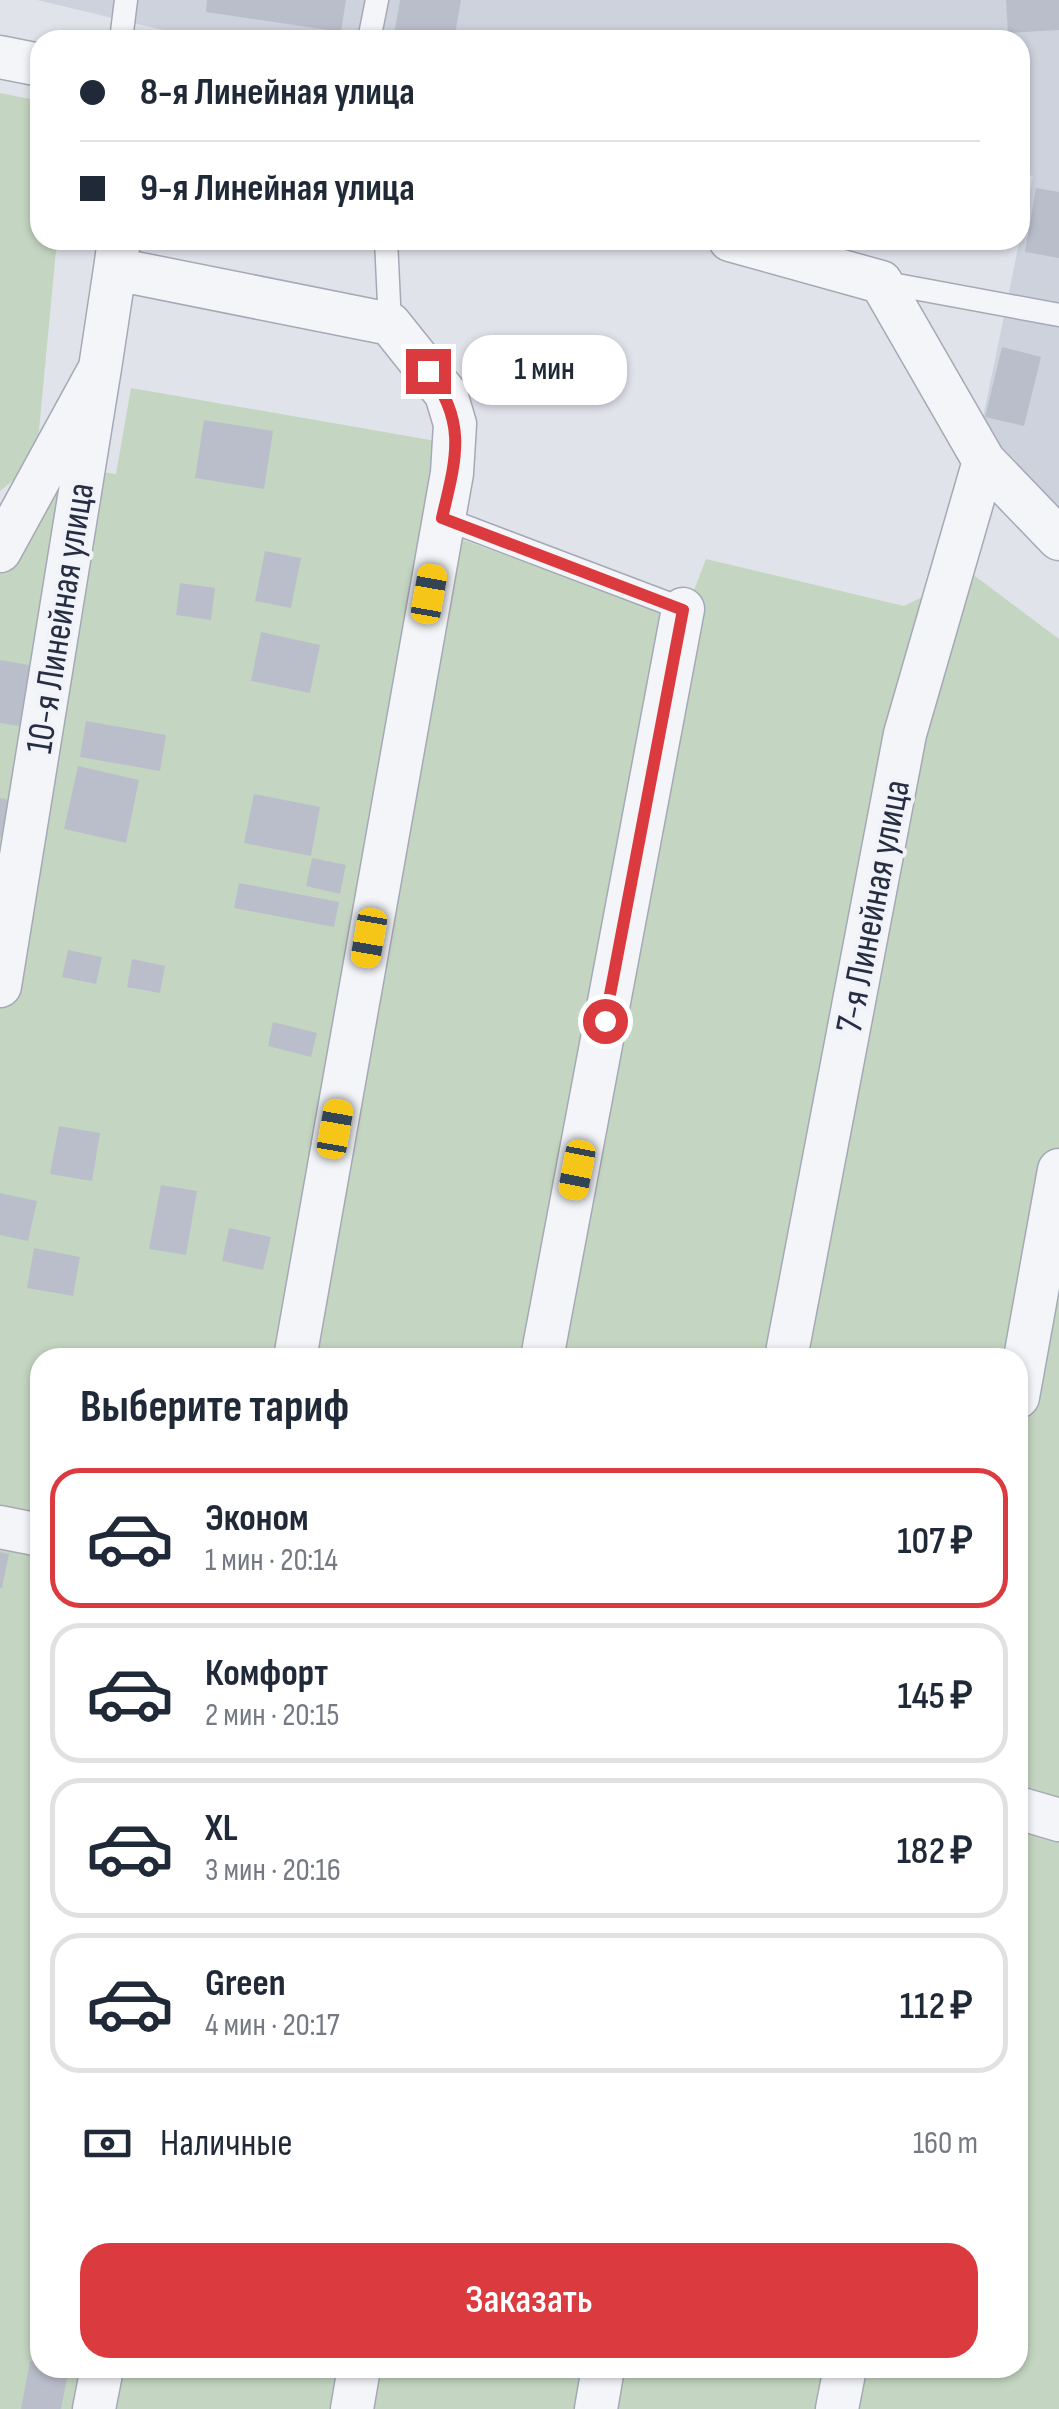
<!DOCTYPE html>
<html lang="ru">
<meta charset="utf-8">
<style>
:root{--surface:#fff;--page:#f2f2f3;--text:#1f2937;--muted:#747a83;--line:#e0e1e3;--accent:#db3a3e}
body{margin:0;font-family:"Sofia Sans Condensed",sans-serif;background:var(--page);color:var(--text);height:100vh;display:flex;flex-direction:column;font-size:38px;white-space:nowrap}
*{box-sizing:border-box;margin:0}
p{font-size:32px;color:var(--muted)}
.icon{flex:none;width:55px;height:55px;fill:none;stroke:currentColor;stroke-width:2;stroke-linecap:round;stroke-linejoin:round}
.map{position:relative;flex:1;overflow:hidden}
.side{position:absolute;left:30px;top:1348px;width:998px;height:1030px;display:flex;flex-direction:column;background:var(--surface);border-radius:30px;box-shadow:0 2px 8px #0004}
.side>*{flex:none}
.guide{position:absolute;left:30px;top:30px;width:1000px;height:220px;border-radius:30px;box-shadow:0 2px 8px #0004;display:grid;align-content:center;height:220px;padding:0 50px;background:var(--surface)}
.end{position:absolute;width:45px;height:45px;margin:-22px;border:12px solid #db3a3e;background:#fff;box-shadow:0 0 0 5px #fff}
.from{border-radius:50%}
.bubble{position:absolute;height:70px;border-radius:30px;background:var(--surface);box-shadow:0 2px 8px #0004;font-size:32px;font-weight:600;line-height:70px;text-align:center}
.car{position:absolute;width:30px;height:60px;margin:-30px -15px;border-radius:12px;box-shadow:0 0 8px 2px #0007;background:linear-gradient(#f5c518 24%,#345 0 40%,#f5c518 0 76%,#345 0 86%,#f5c518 0)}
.guide b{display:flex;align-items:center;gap:35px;height:95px;font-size:38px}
.guide b+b{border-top:2px solid var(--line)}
.guide i{width:25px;height:25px;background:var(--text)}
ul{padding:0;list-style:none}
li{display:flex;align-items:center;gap:30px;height:140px;margin:0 20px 15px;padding:0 30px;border:5px solid var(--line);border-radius:30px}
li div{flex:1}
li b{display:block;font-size:38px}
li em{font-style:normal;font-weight:600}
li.selected{border-color:var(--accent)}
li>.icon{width:90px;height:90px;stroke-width:1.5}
h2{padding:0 50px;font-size:45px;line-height:120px}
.pay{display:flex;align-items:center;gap:25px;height:110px;padding:0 50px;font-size:38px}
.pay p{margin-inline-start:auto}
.primary-button{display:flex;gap:20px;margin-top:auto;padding:20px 50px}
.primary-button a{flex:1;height:115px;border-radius:30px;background:var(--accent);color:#fff;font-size:40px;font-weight:600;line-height:115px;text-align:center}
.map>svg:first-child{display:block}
.built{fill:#ced2dd}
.green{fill:#c4d6c1;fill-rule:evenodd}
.building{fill:#babecb}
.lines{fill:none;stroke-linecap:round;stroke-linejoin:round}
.lane-casing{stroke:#a5a9b6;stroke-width:25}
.street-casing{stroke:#a5a9b6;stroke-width:45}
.lane{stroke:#f4f5f9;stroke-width:22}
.street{stroke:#f4f5f9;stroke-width:42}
.route{stroke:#db3a3e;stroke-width:12}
.labels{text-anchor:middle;stroke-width:8;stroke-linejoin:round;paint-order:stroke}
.street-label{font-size:38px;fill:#272e44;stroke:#f1f3f8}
</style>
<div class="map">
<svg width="1059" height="2409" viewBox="0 0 1059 2409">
<rect width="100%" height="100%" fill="#e1e3eb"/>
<path class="built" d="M37,0H1059V515L981,427L1033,176L1020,173V40H205Z"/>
<path class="green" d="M0,93L40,101V240H57L36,462L0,491Z
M131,388L436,441L455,537L683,619L706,559L904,606L971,573L1059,639V2409H0V574L17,559L61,466L116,474ZM40,1358H1018V2368H40Z"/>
<path class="building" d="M207,0H346L341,32L206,12Z
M400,0H461L454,40H393Z
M1006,0H1059V30L1008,33Z
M1036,188L1059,192V258L1025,252Z
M1002,347L1041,357L1024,426L985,417Z
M204,420L273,431L264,489L195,478Z
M265,551L301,558L291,608L255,601Z
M180,583L215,588L211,620L176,615Z
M261,632L320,645L310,693L251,681Z
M0,660L35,666L26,727L0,723Z
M86,721L166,735L160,771L80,757Z
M78,766L139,780L126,843L64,829Z
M254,794L320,807L311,856L244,843Z
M0,798L22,803L14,840L0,837Z
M312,858L346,865L340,894L306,886Z
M239,883L339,902L334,927L234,908Z
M68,950L102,957L96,984L62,977Z
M132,959L165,966L160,993L127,987Z
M273,1022L317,1033L311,1057L268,1046Z
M59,1126L100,1133L92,1181L50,1174Z
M161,1185L197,1191L186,1255L149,1249Z
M0,1193L37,1201L28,1241L0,1235Z
M229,1228L271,1237L263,1270L222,1261Z
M34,1248L80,1257L73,1296L27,1288Z
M0,1552L9,1554L2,1588H0Z
M30,2361L40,2362V2368H69L61,2409H21Z"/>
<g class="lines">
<g class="lane-casing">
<path id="lane" d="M121,40L126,0
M369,40L377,0
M386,240L390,324
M881,282L1059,315
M443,518L683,609"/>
</g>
<g class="street-casing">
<path id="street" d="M0,57L40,65
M119,240L115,269L390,324L446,394L455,424L452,473L295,1358
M730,240L881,282L984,461L1059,539
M0,551L100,368L115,269
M0,986L100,368
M542,1358L683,609
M786,1358L905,734L984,461
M1018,1397L1059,1170
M0,1527L40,1535
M1018,1808L1059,1820
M94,2409L102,2368
M352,2409L359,2368
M596,2409L603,2368
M837,2409L845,2368"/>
</g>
<use href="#lane" class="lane"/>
<use href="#street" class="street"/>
</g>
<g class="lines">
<path class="route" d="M428,371C468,422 456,459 442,518L683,610L605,1021"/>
</g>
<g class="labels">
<g class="street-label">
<text transform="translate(59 618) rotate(-81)" y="13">10-я Линейная улица</text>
<text transform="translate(872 906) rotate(-79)" y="13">7-я Линейная улица</text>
</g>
</g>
</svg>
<i class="end from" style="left:605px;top:1021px"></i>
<i class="end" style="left:428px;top:371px"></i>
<div class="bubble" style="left:462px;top:335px;width:165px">1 мин</div>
<i class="car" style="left:429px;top:594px;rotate:10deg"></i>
<i class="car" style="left:369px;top:938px;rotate:190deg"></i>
<i class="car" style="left:335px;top:1129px;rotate:10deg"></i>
<i class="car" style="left:577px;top:1170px;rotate:191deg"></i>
<div class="guide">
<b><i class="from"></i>8-я Линейная улица</b>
<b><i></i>9-я Линейная улица</b>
</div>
<section class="side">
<h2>Выберите тариф</h2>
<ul>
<li class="selected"><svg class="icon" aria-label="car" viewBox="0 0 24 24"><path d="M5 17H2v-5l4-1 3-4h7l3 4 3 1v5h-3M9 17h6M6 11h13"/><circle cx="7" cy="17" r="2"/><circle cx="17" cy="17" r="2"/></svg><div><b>Эконом</b><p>1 мин · 20:14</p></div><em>107 ₽</em></li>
<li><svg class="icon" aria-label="car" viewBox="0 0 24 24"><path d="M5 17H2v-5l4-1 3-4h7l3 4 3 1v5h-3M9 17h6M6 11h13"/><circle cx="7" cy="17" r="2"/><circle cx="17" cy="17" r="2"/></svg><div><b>Комфорт</b><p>2 мин · 20:15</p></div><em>145 ₽</em></li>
<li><svg class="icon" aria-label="car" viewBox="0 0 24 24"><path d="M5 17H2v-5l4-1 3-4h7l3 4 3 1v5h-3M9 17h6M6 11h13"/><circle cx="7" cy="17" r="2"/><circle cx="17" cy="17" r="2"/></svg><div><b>XL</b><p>3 мин · 20:16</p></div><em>182 ₽</em></li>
<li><svg class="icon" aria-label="car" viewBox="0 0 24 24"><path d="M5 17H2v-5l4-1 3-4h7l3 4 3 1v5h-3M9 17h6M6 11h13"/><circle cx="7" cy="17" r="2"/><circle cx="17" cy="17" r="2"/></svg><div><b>Green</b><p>4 мин · 20:17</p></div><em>112 ₽</em></li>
</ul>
<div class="pay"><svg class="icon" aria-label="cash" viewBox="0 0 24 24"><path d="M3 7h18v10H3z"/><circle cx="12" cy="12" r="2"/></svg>Наличные<p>160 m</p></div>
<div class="primary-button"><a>Заказать</a></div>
</section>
</div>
